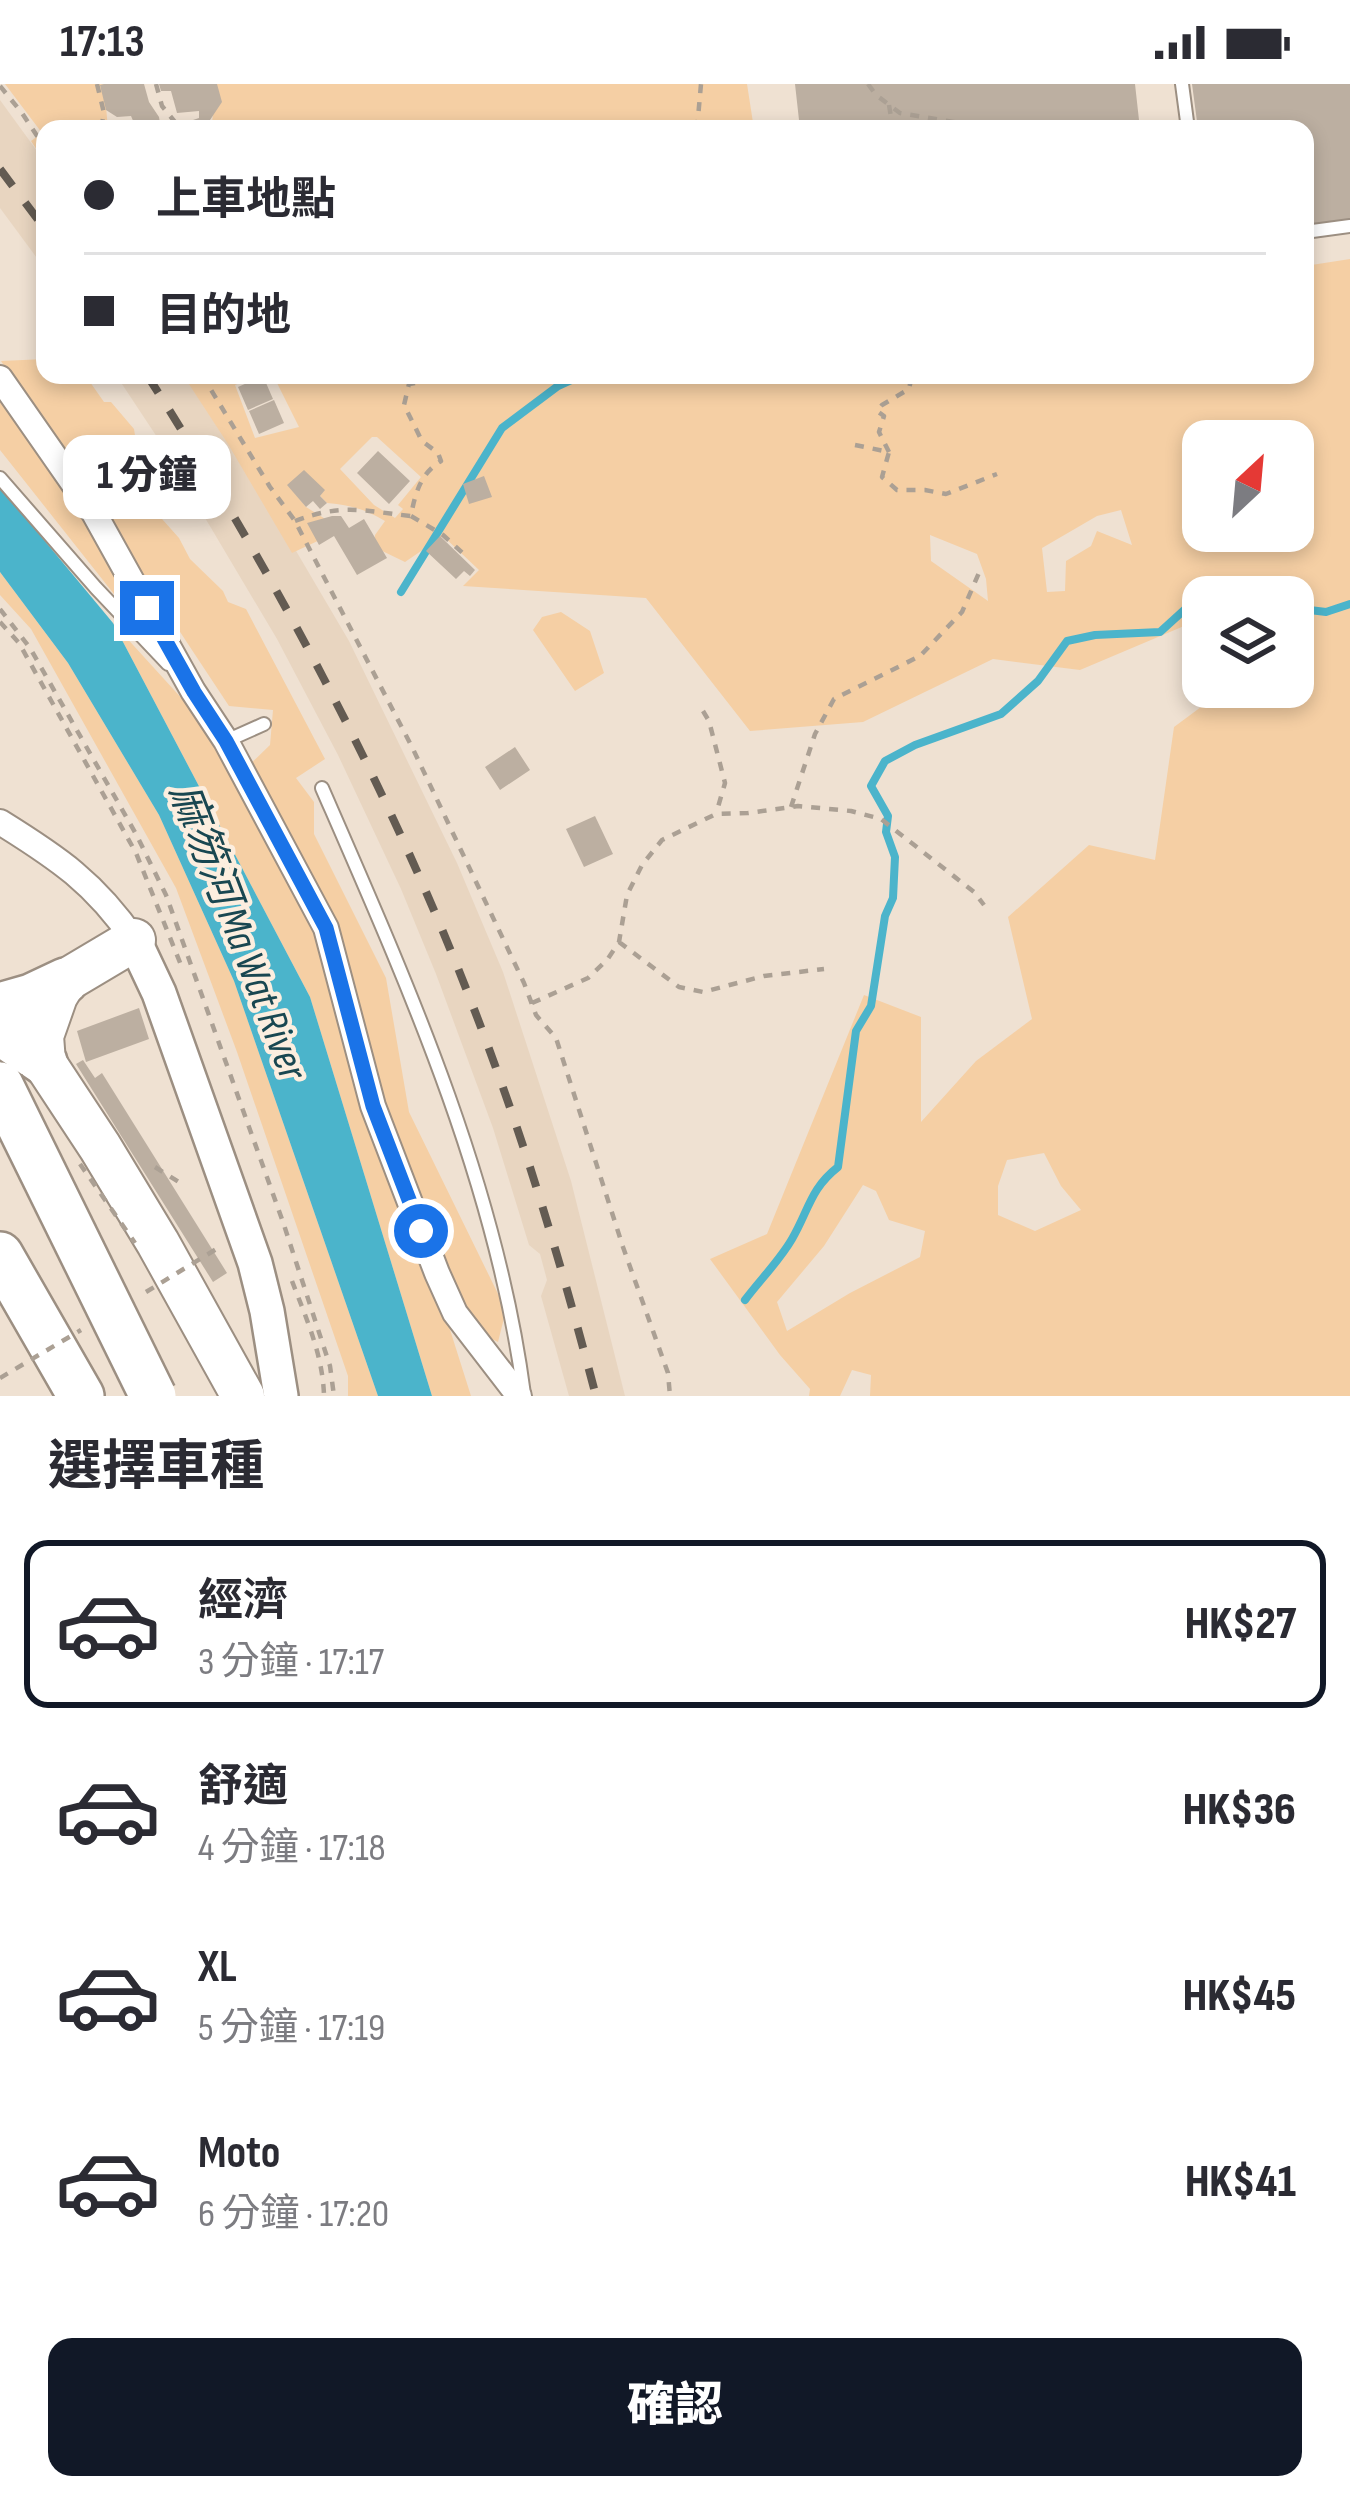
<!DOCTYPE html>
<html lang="zh-TW">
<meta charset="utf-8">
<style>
:root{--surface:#fff;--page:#f2f2f3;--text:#2b2b33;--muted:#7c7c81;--line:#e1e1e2;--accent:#111827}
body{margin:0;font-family:"Sofia Sans Condensed","Noto Sans TC",sans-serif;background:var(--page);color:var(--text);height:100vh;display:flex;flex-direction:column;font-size:45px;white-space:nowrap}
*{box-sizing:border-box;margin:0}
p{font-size:39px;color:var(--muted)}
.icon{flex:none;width:66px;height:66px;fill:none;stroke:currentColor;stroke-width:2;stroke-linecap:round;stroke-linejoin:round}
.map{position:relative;height:1312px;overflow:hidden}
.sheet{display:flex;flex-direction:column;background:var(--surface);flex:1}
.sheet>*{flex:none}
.top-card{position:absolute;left:36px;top:36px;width:1278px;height:264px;border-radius:24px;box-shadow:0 6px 18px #0003;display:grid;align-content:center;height:264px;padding:0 48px;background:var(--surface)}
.needle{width:78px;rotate:26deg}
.controls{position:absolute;left:1182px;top:336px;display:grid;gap:24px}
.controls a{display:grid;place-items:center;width:132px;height:132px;border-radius:24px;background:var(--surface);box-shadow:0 6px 18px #0003;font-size:60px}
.end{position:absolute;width:54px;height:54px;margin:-27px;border:15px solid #1a73e8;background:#fff;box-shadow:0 0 0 6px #fff}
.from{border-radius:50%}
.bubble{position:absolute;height:84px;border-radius:24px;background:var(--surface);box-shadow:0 6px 18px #0003;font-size:39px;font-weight:800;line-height:84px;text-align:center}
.top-card b{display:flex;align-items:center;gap:42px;height:114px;font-size:45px}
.top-card b+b{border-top:3px solid var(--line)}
.top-card i{width:30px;height:30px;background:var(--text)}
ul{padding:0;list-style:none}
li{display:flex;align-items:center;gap:36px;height:168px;margin:0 24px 18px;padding:0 24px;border:6px solid transparent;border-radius:24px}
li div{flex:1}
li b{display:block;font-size:45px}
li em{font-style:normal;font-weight:800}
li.on{border-color:var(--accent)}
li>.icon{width:108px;height:108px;stroke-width:1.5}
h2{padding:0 48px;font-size:54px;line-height:144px}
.button{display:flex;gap:24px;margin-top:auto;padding:24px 48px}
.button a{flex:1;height:138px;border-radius:24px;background:var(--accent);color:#fff;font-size:48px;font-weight:800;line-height:138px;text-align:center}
.status{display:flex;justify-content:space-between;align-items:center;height:84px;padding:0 60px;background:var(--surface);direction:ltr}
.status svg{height:33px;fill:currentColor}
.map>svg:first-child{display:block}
.built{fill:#e8d5c0}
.green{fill:#f5cfa4;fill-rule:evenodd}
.water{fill:#4bb4cb}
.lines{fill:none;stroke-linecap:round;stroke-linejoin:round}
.stream{stroke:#4bb4cb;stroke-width:8}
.building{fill:#bcafa1}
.service-casing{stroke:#9c8f82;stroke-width:16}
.minor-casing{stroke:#9c8f82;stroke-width:28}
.tertiary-casing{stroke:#9c8f82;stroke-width:38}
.trunk-casing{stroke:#9c8f82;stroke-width:46}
.motorway-casing{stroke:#9c8f82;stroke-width:50}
.path{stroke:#aba094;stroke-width:4.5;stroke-dasharray:9 9;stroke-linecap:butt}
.service{stroke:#fff;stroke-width:12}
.minor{stroke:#fff;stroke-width:24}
.tertiary{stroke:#fff;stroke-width:33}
.trunk{stroke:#fff;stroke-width:42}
.motorway{stroke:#fff;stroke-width:45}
.rail{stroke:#635b52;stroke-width:8;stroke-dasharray:21 21;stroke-linecap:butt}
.motorway-bridge-casing{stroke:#9c8f82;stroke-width:50;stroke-linecap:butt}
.path-bridge{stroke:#aba094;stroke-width:4.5;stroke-dasharray:9 9;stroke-linecap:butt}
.motorway-bridge{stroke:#fff;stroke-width:45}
.route{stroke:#1a73e8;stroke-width:15}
.labels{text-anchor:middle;stroke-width:9;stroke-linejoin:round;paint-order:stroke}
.water-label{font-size:42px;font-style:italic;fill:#194751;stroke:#fceedf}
</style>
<div class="status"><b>17:13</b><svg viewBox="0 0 49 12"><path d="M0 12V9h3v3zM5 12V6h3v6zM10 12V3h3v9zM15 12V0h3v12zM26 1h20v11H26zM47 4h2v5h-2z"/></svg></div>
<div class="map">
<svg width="1350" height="1312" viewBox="0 0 1350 1312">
<rect width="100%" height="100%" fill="#efe1d2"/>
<path class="built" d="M0,16L45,78V185L0,124Z
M116,291H190L215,329L349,557L457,779L503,888L571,1097L625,1312H569L541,1212L547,1196L540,1170L529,1161L493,1044L436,890L401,805L338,671L277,555L157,353Z"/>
<path class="green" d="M5,0H104L108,45H45V78L31,57L42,49Z
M216,0H747L754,45H200L212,39Z
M1350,175V1312H870L871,1291L852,1286L840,1312H809L810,1305L780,1271L710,1175L767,1150L864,911L921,933V1038L976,977L1032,935L1008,833L1089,761L1155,776L1174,643L1228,603H1293V513H1203V534L1080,586L993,575L863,638L750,647L646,514L463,502L479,486L443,452L405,478L374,463L375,451L385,437C365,425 350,421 327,419L320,412L324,406L288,401L306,423L327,436L322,455L292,469L228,360L183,291H196L198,294L207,291H259L235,301L255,354L299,343L273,291H1305V182ZM372,353H377L421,393L398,421L403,425L395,434L374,421L340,385ZM1203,357H1293V447H1203ZM1121,426L1132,461L1097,447L1091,462L1066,477L1065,507L1047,508L1042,464L1097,432ZM930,451L977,470L986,495L988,517L931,477ZM1044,1069L1061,1102L1081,1126L1035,1147L998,1131V1102L1007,1076ZM863,1101L876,1107L889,1136L925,1147L920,1173L850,1209L787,1247L777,1218L824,1162Z
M45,275V291H90V298L104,318H111L134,345L140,383L154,395L146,417L179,454L190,475L223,507L228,518L246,525L325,675L296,694L314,718V750L386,894L409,1028L502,1218L504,1234L498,1258L446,1233L471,1312H432L310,913L113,539L226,663L242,688L270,661L273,626L229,622L1,277Z
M0,298L147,524H125L0,366Z
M0,488L68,579L159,731L234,897L378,1312H348V1292L237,968L176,804L31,545L0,511Z
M561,528L590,547L604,589L575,607L533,546L542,533Z"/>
<path class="water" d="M0,403L113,539L310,913L432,1312H378L234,897L159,731L68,579L0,488Z"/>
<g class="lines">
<path class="stream" d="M401,508L502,344L558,302L582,291
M1255,513H1257
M1293,524L1326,528L1350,520
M745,1216C760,1196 780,1176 792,1155C809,1126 810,1105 838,1083L856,947L871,922L885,832L893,814L895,773L886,748L888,732L871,702L885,677L915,661L1001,630L1038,597L1067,557L1095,551L1160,548L1193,518L1203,517"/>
</g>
<path class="building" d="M104,0H144L149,18L159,33L161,45H115L134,39L131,32L117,33L106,26L100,1Z
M159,0H217L222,18L210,36L209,44L193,45L190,37L199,34V27L177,29L171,7H161Z
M795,0H1135L1140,45H800Z
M1192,0H1350V135L1305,141V45H1198Z
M263,292L273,315L248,326L238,303Z
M274,316L284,339L259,350L249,327Z
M378,367L410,397L389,420L357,389Z
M304,386L325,406L320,412L327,419L320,425L313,417L306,423L287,401Z
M484,392L492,413L469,420L463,400Z
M332,432H341L349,444L364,435L387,474L357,491L334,452L319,461L307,439Z
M440,452L475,486L470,492L464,487L456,495L426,467Z
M515,663L530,686L500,706L485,683Z
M595,732L613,770L584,783L566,745Z
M139,924L149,955L86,978L77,947Z
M83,976L95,994L102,989L227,1189L213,1198L76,980Z"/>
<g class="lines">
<g class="service-casing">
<path id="service" d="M1182,0L1188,45
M1305,148L1350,142
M0,394L96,504L168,580
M226,657L264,640
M322,704C407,899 496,1097 524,1310"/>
</g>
<g class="minor-casing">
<path id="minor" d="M0,294L94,429L193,607L226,657L326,844L373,1022L437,1189L455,1229L519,1312
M0,738C58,774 95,799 134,856"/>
</g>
<g class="tertiary-casing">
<path id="tertiary" d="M134,856L159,909L255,1179L267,1227L281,1312"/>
</g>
<g class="trunk-casing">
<path id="trunk" d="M134,856L65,897L56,912L42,952L44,978L100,1063L158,1159L243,1312"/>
</g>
<g class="motorway-casing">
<path id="motorway" d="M0,922L31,913L65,897
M0,948L44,978
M0,1171L81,1312"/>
</g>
<path class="path" d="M97,0L104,29L101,45
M156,0L162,22L179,43
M868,0L876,11L900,29L995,45
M0,2L22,29L45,64
M889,21L893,45
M697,45L701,0
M202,291L270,403L295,437L413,665L524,899L536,931L556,954L623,1163L668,1289L670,1312
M855,361L889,368L882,393L897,406H925L946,410L997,390
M889,368L879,348L884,332L877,327L882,321L909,305L912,291
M411,432L443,451L468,474
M295,437C343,419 363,427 411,432C415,409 421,389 441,377L438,369L422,357L404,321L409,300L420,298
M0,525L30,564L136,750L166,811L283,1138L330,1282L334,1312
M0,538L19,559L136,769L181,881
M703,627L709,637L725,699L716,730
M791,723L815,650L834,615L920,572L962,528L981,484
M619,858L679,903L703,908L764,892L824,885
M532,919L588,894L607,876L619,858L627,811L642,781L662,756L716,730L748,729L798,722L851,727L881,735L974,808L984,821
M155,1083L182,1100
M292,1197C306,1234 323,1271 324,1312"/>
<use href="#service" class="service"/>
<use href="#minor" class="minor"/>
<use href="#tertiary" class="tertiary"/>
<use href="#trunk" class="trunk"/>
<use href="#motorway" class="motorway"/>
<path class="rail" d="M0,85L45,145
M147,291C289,513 413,749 501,998C538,1101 568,1206 596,1312"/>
<g class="motorway-bridge-casing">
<path id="motorway-bridge" d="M0,1001L153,1312"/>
</g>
<path class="path-bridge" d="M80,1080L135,1159
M146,1208L218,1164
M0,1294L81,1246"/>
<use href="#motorway-bridge" class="motorway-bridge"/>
</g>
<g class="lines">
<path class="route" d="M147,524L194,608L226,657L326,844L373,1022L421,1147"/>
</g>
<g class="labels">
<g class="water-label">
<text transform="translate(240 847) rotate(69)" y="15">麻笏河 Ma Wat River</text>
</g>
</g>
</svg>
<div class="controls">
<a><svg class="needle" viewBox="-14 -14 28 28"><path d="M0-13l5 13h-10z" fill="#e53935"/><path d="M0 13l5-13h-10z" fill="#7c7c81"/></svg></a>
<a><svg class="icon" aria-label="layers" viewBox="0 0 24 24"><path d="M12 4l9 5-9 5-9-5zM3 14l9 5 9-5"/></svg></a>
</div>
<i class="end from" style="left:421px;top:1147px"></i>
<i class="end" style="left:147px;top:524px"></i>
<div class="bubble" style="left:63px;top:351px;width:168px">1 分鐘</div>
<div class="top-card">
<b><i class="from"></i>上車地點</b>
<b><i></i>目的地</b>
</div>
</div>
<section class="sheet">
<h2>選擇車種</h2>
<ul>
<li class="on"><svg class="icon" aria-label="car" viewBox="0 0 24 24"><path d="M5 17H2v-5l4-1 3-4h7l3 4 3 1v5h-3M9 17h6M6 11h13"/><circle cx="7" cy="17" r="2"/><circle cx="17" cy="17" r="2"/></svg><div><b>經濟</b><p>3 分鐘 · 17:17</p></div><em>HK$27</em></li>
<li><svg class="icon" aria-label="car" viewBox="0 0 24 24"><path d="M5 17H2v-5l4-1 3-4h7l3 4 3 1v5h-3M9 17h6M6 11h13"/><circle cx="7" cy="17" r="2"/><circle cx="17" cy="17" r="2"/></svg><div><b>舒適</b><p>4 分鐘 · 17:18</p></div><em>HK$36</em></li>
<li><svg class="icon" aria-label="car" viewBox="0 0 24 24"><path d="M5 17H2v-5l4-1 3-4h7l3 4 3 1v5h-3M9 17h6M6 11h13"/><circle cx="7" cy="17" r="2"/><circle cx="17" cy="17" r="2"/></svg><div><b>XL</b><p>5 分鐘 · 17:19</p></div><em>HK$45</em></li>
<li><svg class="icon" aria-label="car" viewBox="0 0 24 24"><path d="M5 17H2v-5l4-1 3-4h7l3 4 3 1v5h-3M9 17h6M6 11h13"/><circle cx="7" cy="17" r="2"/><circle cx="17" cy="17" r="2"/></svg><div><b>Moto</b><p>6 分鐘 · 17:20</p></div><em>HK$41</em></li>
</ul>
<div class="button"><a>確認</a></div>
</section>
